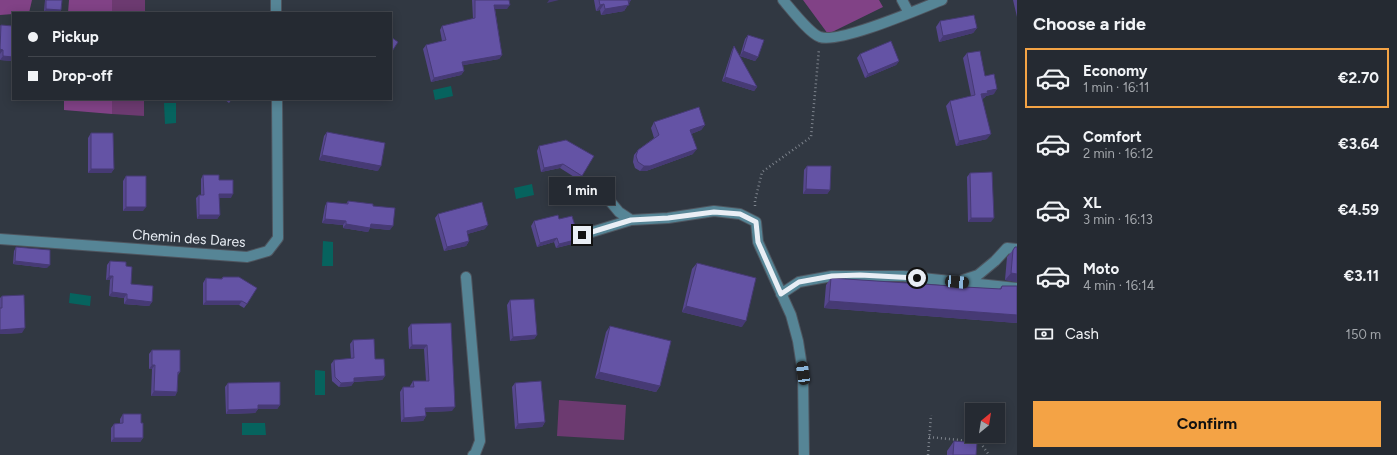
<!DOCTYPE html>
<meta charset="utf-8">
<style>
:root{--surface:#252a32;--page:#31363e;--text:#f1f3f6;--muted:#a3a7ac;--line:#42464d;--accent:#f4a345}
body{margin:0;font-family:Figtree,sans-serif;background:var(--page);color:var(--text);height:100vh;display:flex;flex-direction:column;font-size:15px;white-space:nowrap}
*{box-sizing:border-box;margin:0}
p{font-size:13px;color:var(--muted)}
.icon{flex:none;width:22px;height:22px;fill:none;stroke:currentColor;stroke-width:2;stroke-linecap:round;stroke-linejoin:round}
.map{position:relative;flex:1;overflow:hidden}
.panel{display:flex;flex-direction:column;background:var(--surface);width:380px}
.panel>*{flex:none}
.hud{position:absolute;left:12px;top:12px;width:380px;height:88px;border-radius:0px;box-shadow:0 2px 10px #0003,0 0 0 1px var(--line);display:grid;align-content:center;height:88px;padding:0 16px;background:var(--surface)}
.needle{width:26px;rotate:30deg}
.buttons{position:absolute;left:965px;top:403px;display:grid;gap:8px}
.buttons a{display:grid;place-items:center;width:40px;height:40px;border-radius:0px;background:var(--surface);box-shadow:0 2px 10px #0003,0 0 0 1px var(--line);font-size:20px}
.end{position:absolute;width:18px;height:18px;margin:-9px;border:5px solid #e9eef5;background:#111;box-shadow:0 0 0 2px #111}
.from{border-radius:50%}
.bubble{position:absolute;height:28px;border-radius:0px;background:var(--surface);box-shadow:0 2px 10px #0003,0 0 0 1px var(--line);font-size:13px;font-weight:700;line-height:28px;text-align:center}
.car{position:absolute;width:12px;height:24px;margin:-12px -6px;border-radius:5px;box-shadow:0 0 3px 1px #0007;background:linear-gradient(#222 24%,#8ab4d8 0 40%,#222 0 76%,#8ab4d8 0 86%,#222 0)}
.hud b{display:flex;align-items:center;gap:14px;height:38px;font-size:15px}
.hud b+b{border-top:1px solid var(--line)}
.hud i{width:10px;height:10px;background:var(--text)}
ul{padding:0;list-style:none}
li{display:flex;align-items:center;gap:12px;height:60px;margin:0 8px 6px;padding:0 8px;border:2px solid transparent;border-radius:0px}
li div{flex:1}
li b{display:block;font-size:15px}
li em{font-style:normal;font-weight:700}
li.active{border-color:var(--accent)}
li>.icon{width:36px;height:36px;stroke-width:1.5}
h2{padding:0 16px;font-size:18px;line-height:48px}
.pay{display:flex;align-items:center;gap:10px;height:44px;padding:0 16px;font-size:15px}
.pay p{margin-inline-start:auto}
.button{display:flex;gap:8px;margin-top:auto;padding:8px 16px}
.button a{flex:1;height:46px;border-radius:0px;background:var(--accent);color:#111;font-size:16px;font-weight:700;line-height:46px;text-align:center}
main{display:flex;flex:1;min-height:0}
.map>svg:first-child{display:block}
.green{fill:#6c3a70}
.forest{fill:#814286}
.water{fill:#06635e}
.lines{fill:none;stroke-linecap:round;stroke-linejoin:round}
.minor-casing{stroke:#4e555f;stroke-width:12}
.path{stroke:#7d838c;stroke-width:2.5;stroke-dasharray:1 3;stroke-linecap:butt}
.minor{stroke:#568596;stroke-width:10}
.wall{fill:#56478e}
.shaded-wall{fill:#463a74}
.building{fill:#6453a5;stroke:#463a74}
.route{stroke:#e9eef5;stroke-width:5}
.labels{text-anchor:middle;stroke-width:3;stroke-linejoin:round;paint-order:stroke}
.street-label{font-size:14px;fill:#e9eef5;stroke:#313842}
</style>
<main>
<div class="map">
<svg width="1017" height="455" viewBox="0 0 1017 455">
<rect width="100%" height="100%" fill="#313842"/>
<path class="green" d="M112,0H145V13H112Z
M112,99H144V116L112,114Z
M559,400L626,405L624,440L557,436Z"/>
<path class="forest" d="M0,0H32L29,13H13V14L0,15Z
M69,0H112V13H68Z
M803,0H879L883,7L828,34Z
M64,99H112V114L64,110Z"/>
<path class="water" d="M451,86L453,96L435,100L433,90Z
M164,103H176V123L165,124Z
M532,184L534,195L516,199L514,188Z
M323,241L333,242V266H322Z
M70,293L91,296L90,306L69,303Z
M315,370L325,371V395H315Z
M242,423H265L266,435H242Z"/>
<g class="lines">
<g class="minor-casing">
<path id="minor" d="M276,0V13
M783,0C790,8 810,34 820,37C839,44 919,9 942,0
M902,0L909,13
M600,183L609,200L619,212L631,220L668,218L714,211L740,214L756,222L758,242L791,315L798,341L803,373L804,455
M582,235L631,220
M0,239L247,257L268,251L278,238L277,99
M466,277L480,441L475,454L473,455
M963,280L978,275L995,261L1007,248L1017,249
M781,294L799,282L832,276H903L1017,288"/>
</g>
<path class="path" d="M755,206V201L762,172L811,137L819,49
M929,437L980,442L989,455
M928,455L931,415"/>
<use href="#minor" class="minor"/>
</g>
<path class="wall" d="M45,0H62L61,10L60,13L44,11Z
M472,0H509L507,9H495L502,55L499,59L463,65L464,71L461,75L431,82L423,49L426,45L442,41L440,30L442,26L473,19Z
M594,0H631L624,11L601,15L600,10L596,11Z
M1013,0H1017V17Z
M940,21L977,28L973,33L939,42L936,27Z
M1,25L13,26V61L0,60V26Z
M748,35L758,57L755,61L740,56L745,39Z
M734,46L757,87L754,91L722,81L732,50Z
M967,53L985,76L994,94L986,96L984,98L982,99L987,139L956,146L946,106L950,101L971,96L963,58Z
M860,54L899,61L896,65L865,78L857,58Z
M224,99H232L229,103Z
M654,122L705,125L701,130L691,134L693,154L646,171H640L635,168L633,162L634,155L638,150L654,138L651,128Z
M327,132L378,171L319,160L324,136Z
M91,133L114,169L111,173H88V138Z
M539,146L582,176L579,180L560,168L541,172L537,151Z
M807,166L830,190L827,194H803L804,170Z
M970,173L991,222H968L967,177Z
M203,175L219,180L231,198H219L220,215L217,219H197L196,198L199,195H201V179Z
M126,176L143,211H123V181Z
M348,201L373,206L390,230L370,228L368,232L343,228V225L322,223L325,206L327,202L346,204Z
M438,214L485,229L467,234L469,241L466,246L444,251L435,218Z
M559,219L579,239L576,243L556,248L554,242L537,247L531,226L534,221Z
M16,247L47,268L13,264L14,251Z
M1017,247V282L1005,280L1007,257L1013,250Z
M110,261L126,266L131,284L152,302L149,306L124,304V298L109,296L110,280H106L107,265Z
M697,263L742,327L682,312L692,269Z
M223,277L247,304L244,308L239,305H203V283L206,278L221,279Z
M831,278L950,286L952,282L965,287L999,289L1002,286L1017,323L824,308L826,285Z
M2,296L22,333L0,334V298Z
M510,300L537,335L534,339L510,341L507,305Z
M451,323L452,411L426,412V416L423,421L401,422L400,392L403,387H410V386L413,381H426L424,349H409L408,328L411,324Z
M610,326L660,386L656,392L595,378L606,332Z
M353,340L375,359L385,376L382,380L354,382L351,386L339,387L332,381L331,364L334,360L351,359L350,344Z
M152,350L180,372L178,375L177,392L175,396H151L152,369H149V354Z
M228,383L280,405L277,409H258L255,413L226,414L225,387Z
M515,383L545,422L542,427L515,429L512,387Z
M123,414L141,423L143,438L140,442H111V428L114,424L120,423V419Z
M954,441L976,455H947V451Z"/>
<path class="shaded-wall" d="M549,0H559L547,3Z
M628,0H631L624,11L601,15L605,9Z
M604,4L600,10L596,11L600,5Z
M494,5H510L507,9H491Z
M46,9L61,10L60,13L44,11Z
M977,28L973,33L939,42L943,36Z
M0,49L3,50L0,54Z
M743,51L758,57L755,61L740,56Z
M502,55L499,59L459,66L462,62Z
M3,56L13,57V61L0,60Z
M899,61L896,65L865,78L868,74Z
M464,71L461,75L431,82L434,78Z
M725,77L757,87L754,91L722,81Z
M997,89L994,94L986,96L984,98L978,99L981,94L987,91Z
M705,125L701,130L686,136L690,130Z
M991,134L987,139L956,146L959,141Z
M697,149L693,154L646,171H640L644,166Z
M322,155L381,166L378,171L319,160Z
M563,164L560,168L541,172L544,168Z
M91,169H114L111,173H88Z
M806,189L830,190L827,194H803Z
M219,194H233L231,198H216Z
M126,207H146L143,211H123Z
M199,215H220L217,219H197Z
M971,218H994L991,222H968Z
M325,219L346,221L343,225L322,223Z
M346,224H371L393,226L390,230L370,228L368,232L343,228Z
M488,225L485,229L464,235L467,231Z
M557,238L554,242L537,247L540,243Z
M579,239L576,243L556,248L559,244Z
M469,241L466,246L444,251L447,247Z
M15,261L50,265L47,268L13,264Z
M1011,273L1017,274V282L1005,280Z
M109,276H113L110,280H106Z
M112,292L127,294L124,298L109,296Z
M127,299L152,302L149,306L124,304Z
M206,301H242L239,305H203Z
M829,301L1017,315V323L824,308Z
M686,306L746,321L742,327L682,312Z
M25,328L22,333L0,334V330Z
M537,335L534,339L510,341L513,337Z
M412,345H427L424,349H409Z
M152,365H155L152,369H149Z
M599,372L660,386L656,392L595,378Z
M385,376L382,380L351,382L354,378Z
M354,382L351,386L339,387L341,383Z
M154,391L177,392L175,396H151Z
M258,405H280L277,409H255Z
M455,407L452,411L423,412L425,408Z
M258,409L255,413L226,414L228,410Z
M426,416L423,421L401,422L404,418Z
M545,422L542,427L515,429L518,424Z
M114,438H143L140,442H111Z"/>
<path class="building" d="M46,0H62L61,10L46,9Z
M475,0H509L510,5H494L502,55L462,62L464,71L434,78L426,45L446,40L442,26L475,18Z
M599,0H628L629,5L605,9L604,4L600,5Z
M974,15L977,28L943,36L940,21Z
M1,25L13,26V57L3,56V50L0,49Z
M748,35L764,40L758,57L743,51Z
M391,37L398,42L391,53Z
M891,41L899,61L868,74L860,54Z
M734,46L757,87L725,77Z
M980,51L985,76L994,74L997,89L987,91L988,93L981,94L991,134L959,141L950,101L975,95L967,53Z
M699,107L705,125L690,130L697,149L650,166H644L638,162L636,156L638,150L659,135L654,122Z
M327,132L385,143L381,166L322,155Z
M91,133H113L114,169H91Z
M566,140L594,156L582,176L563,164L544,168L539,146Z
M807,166H831L830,190L806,189Z
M992,172L994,218H971L970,173Z
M203,175H219V180H233V194H219L220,215H199V195H204Z
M126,176H146V207H126Z
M348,201L373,204V206L395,208L393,226L371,224L370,228L346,224V221L325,219L327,202L348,204Z
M482,202L488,225L467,231L469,241L447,247L438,214Z
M558,215L559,219L572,216L579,239L559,244L557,238L540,243L534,221Z
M16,247L50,250V265L15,261Z
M1015,247H1017V274L1011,273L1013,250Z
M110,261L126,262V266L132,267L131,284L153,286L152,302L127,299V294L112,292L113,276H109Z
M697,263L756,278L746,321L686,306Z
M223,277H239L257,288L247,304L242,301H206V278L222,279Z
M831,278L952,286V282L965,283V287L1001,289L1002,286H1017V315L829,301Z
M24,295L25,328L0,330V308H2V296Z
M534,299L537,335L513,337L510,300Z
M451,323L455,407L425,408L426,416L404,418L403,387H414L413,381H429L427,345H412L411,324Z
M610,326L671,341L660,386L599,372Z
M374,339L375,359H384L385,376L354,378V382L341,383L335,377L334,360L354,358L353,340Z
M152,350H180V372H178L177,392L154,391L155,365H152Z
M541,381L545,422L518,424L515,383Z
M280,382V405H258V409L228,410V383Z
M123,414H141V423H143V438H114V424L123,423Z
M954,441L977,443L976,455H953Z"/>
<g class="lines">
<path class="route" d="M582,235L631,220L668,218L714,212L740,214L756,222L758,242L781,294L799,282L832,276L860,275L917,278"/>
</g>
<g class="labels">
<g class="street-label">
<text transform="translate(189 238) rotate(4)" y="5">Chemin des Dares</text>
</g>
</g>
</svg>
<div class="buttons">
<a><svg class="needle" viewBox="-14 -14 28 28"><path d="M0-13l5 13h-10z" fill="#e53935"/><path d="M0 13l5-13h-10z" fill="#a3a7ac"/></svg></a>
</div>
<i class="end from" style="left:917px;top:278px"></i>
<i class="end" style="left:582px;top:235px"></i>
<div class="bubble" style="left:549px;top:177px;width:66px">1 min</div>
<i class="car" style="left:957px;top:282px;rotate:96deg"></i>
<i class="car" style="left:803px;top:373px;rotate:352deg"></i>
<div class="hud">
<b><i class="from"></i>Pickup</b>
<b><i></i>Drop-off</b>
</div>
</div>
<section class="panel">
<h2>Choose a ride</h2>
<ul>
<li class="active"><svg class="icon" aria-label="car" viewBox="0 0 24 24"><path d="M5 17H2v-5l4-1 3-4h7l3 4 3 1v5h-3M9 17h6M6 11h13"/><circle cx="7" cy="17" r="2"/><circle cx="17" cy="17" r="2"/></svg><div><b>Economy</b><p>1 min · 16:11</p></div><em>€2.70</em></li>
<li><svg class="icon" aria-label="car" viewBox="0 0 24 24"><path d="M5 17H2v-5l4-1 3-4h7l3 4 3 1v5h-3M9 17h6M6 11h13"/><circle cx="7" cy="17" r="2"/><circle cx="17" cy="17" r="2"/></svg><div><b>Comfort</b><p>2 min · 16:12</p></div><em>€3.64</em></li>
<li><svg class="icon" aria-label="car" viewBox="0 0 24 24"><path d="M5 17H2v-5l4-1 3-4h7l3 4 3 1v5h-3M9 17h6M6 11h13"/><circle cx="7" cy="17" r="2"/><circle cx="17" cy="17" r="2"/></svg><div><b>XL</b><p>3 min · 16:13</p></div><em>€4.59</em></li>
<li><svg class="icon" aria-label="car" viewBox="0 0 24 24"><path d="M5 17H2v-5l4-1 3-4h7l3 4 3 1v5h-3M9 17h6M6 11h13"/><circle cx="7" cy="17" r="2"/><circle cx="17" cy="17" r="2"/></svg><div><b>Moto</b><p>4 min · 16:14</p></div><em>€3.11</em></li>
</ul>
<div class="pay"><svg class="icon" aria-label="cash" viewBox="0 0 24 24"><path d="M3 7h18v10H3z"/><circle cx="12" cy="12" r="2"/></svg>Cash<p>150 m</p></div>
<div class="button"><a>Confirm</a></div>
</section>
</main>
